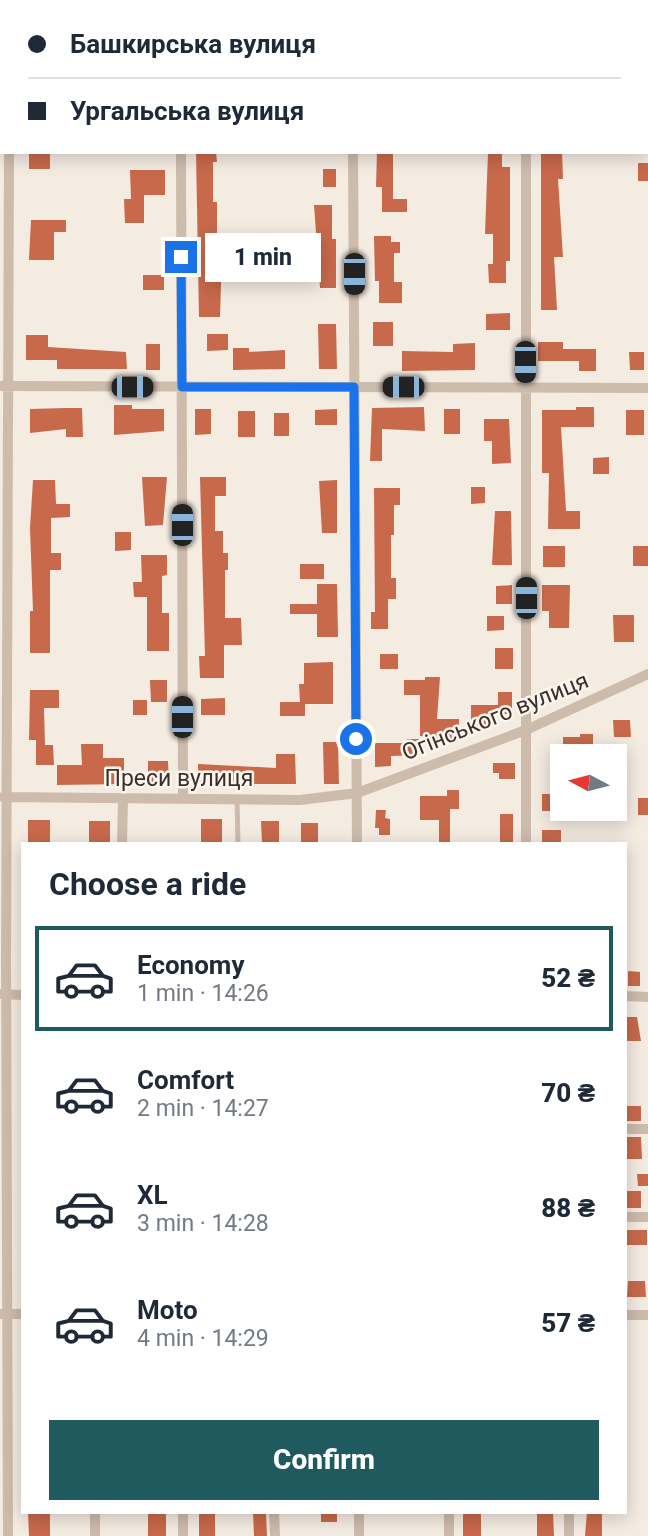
<!DOCTYPE html>
<meta charset="utf-8">
<style>
:root{--surface:#fff;--page:#f6f6f7;--text:#1f2937;--muted:#747a83;--line:#e0e1e3;--accent:#1f5a5e}
body{margin:0;font-family:Roboto,sans-serif;background:var(--page);color:var(--text);height:100vh;display:flex;flex-direction:column;font-size:26px;white-space:nowrap}
*{box-sizing:border-box;margin:0}
p{font-size:23px;color:var(--muted)}
.icon{flex:none;width:38px;height:38px;fill:none;stroke:currentColor;stroke-width:2;stroke-linecap:round;stroke-linejoin:round}
.map{position:relative;flex:1;overflow:hidden}
.details{position:absolute;left:21px;top:842px;width:606px;height:672px;display:flex;flex-direction:column;background:var(--surface);border-radius:0px;box-shadow:0 4px 18px #0003}
.details>*{flex:none}
.top-card{position:absolute;left:0px;top:0px;width:649px;height:154px;box-shadow:0 4px 18px #0003;display:grid;align-content:center;height:154px;padding:0 28px;background:var(--surface)}
.needle{width:46px;rotate:277deg}
.tools{position:absolute;left:550px;top:744px;display:grid;gap:14px}
.tools a{display:grid;place-items:center;width:77px;height:77px;border-radius:0px;background:var(--surface);box-shadow:0 4px 18px #0003;font-size:35px}
.end{position:absolute;width:32px;height:32px;margin:-16px;border:9px solid #1a73e8;background:#fff;box-shadow:0 0 0 4px #fff}
.from{border-radius:50%}
.bubble{position:absolute;height:49px;border-radius:0px;background:var(--surface);box-shadow:0 4px 18px #0003;font-size:23px;font-weight:800;line-height:49px;text-align:center}
.car{position:absolute;width:21px;height:42px;margin:-21px -10px;border-radius:9px;box-shadow:0 0 5px 2px #0007;background:linear-gradient(#222 24%,#8ab4d8 0 40%,#222 0 76%,#8ab4d8 0 86%,#222 0)}
.top-card b{display:flex;align-items:center;gap:24px;height:66px;font-size:26px}
.top-card b+b{border-top:2px solid var(--line)}
.top-card i{width:18px;height:18px;background:var(--text)}
ul{padding:0;list-style:none}
li{display:flex;align-items:center;gap:21px;height:105px;margin:0 14px 10px;padding:0 14px;border:4px solid transparent;border-radius:0px}
li div{flex:1}
li b{display:block;font-size:26px}
li em{font-style:normal;font-weight:800}
li.current{border-color:var(--accent)}
li>.icon{width:63px;height:63px;stroke-width:1.5}
h2{padding:0 28px;font-size:32px;line-height:84px}
.primary-button{display:flex;gap:14px;margin-top:auto;padding:14px 28px}
.primary-button a{flex:1;height:80px;border-radius:0px;background:var(--accent);color:#fff;font-size:28px;font-weight:800;line-height:80px;text-align:center}
.map>svg:first-child{display:block}
.building{fill:#c8694b}
.lines{fill:none;stroke-linecap:round;stroke-linejoin:round}
.lane{stroke:#cdbbac;stroke-width:5}
.street{stroke:#cdbbac;stroke-width:10}
.route{stroke:#1a73e8;stroke-width:9}
.labels{text-anchor:middle;stroke-width:5;stroke-linejoin:round;paint-order:stroke}
.street-label{font-size:23px;fill:#3b302b;stroke:#fbf5ee}
</style>
<div class="map">
<svg width="648" height="1536" viewBox="0 0 648 1536">
<rect width="100%" height="100%" fill="#f4ebe1"/>
<path class="building" d="M29,152H50V169H29Z
M196,152H216L217,162H213V202H217V253H222L220,317H199Z
M377,152H393V199H407V212H382V187H376Z
M488,152H502V167H510V261H506V283H489L488,264H493V234H485Z
M541,152H562L563,179H558L563,257H554L557,310H541Z
M638,163H648V181H638Z
M323,169H336V187H323Z
M130,170H165V195H144V223H125L124,199H131Z
M314,205H332V239H336V288H320Z
M31,220H66V232H54V260H29Z
M374,236H391V242H400V253H394V282H402V303H379V281H375Z
M143,275H164V290H143Z
M510,313V330H486V314Z
M373,322H393V346H373Z
M318,324H336L337,369H319Z
M207,334H228V350L207,351Z
M26,335H48V347L126,352L127,369H57V360H26Z
M538,342H563V349H596V371H579V361H538Z
M475,343V370L402,371V351L453,352V344Z
M146,344H160V370H146Z
M233,348H249V352L285,350V369L233,370Z
M629,352H644V370H630Z
M114,405H132V409H164V431L114,435Z
M424,407L425,431L382,429V461H370L372,408Z
M576,407H594V427H561L566,511H580V529H548L549,473H542V410H576Z
M66,408H82L83,437H66V429L30,433V409Z
M195,409H211V434L195,435Z
M337,409V425H315V410Z
M444,409H460V434H444Z
M626,410H644V435H626Z
M238,411H255V437H238Z
M274,413H289V436H274Z
M484,419H509L511,463L492,464V441H484Z
M609,457V474H593V458Z
M142,477H167L163,525L145,526Z
M200,477H226V496H215V531H223V553H228V570H225V618H241L242,645H224V678H200L199,656H205Z
M33,480H55L56,504H70V517L51,518V553H61V570H50V653H30V611H33L30,528Z
M337,480V533H322L319,481Z
M471,487H485V503L471,504Z
M374,488H400V505H394V535H391V578H396V599H388V629H371V612H375Z
M495,511H511L512,565H492Z
M115,532H131V550L115,551Z
M543,546H565V567H543Z
M633,546H648V566H633Z
M141,555H167V575L162,576V613H169V651H147V597H134L133,582H142Z
M300,564H324V579H300Z
M317,584H337L338,637H317V614H290V604H317Z
M512,585V604H496V586Z
M542,585H570L569,628H549V611H542Z
M613,615H634V642H614Z
M487,616H504V630L487,631Z
M495,648H513V669H495Z
M380,654H398V669H380Z
M333,662V704H305V716H280V702H300L299,684H304V663Z
M425,677H440L437,719H459V739L420,736V695H404V680H425Z
M150,680H167V702H151Z
M30,690H59V708H44L45,745H53L54,765H36V740H29Z
M498,692H512V714L486,715V727H471V705H498Z
M225,698V715H201V699Z
M133,700H147V715H133Z
M613,720H630L631,737H614Z
M580,734H593V748H586V756H563V737H580Z
M407,739H419L420,755L391,756V766L375,767V743H407Z
M323,742H338L339,784H324Z
M81,744H103V758H124V784L57,785V765H82Z
M276,754H295L296,784H198V764L276,768Z
M148,761H168L169,785H148Z
M493,763H515V779H499V773H493Z
M447,790H459V809H450V844H439V820H420V796H447Z
M542,794H561V811H542Z
M638,798H648V815H638Z
M376,810H386L385,818L390,819V835H379V828H375Z
M500,814H513V844H500Z
M201,819H222V844H201Z
M28,820H50V844H28Z
M89,821H110V844H89Z
M261,821H279V844H262Z
M301,823H318V844H301Z
M542,830H561V844H542Z
M628,971L640,972V986H628Z
M626,1017H637L641,1041H626Z
M627,1106H641V1121H627Z
M627,1137H641L642,1159H627Z
M637,1174H648V1186H638Z
M627,1191H641V1208H627Z
M626,1230H647V1245H626Z
M628,1281H645L646,1297H627Z
M28,1512H50V1536H29Z
M148,1512H166V1536H148Z
M199,1512H215V1536H199Z
M253,1512H266L267,1536H254Z
M321,1512H337V1522H321Z
M463,1512H481V1536H463Z
M537,1512H553L554,1536H537Z
M587,1512H602V1536H585Z"/>
<g class="lines">
<path class="lane" d="M237,800L238,844"/>
<path class="street" d="M10,0V2
M353,0V2
M526,2V0
M0,10H2
M181,152L183,799
M353,152L357,844
M526,152V844
M0,386L648,388
M3,797L300,800L357,793L526,730L648,674
M122,844L123,799
M0,994L23,995
M625,996L648,997
M625,1129H648
M625,1217H648
M0,1314H23
M625,1315H648
M95,1512V1536
M183,1512V1536
M274,1512L275,1536
M449,1512V1536
M569,1512V1536
M8,1536L6,961L9,152
M359,1536V1512"/>
</g>
<g class="lines">
<path class="route" d="M181,257L182,387H354L356,739"/>
</g>
<g class="labels">
<g class="street-label">
<text transform="translate(495 716) rotate(-22)" y="8">Огінського вулиця</text>
<text x="179" y="786">Преси вулиця</text>
</g>
</g>
</svg>
<div class="tools">
<a><svg class="needle" viewBox="-14 -14 28 28"><path d="M0-13l5 13h-10z" fill="#e53935"/><path d="M0 13l5-13h-10z" fill="#747a83"/></svg></a>
</div>
<i class="end from" style="left:356px;top:739px"></i>
<i class="end" style="left:181px;top:257px"></i>
<div class="bubble" style="left:205px;top:233px;width:116px">1 min</div>
<i class="car" style="left:354px;top:274px;rotate:180deg"></i>
<i class="car" style="left:525px;top:362px;rotate:180deg"></i>
<i class="car" style="left:132px;top:387px;rotate:90deg"></i>
<i class="car" style="left:403px;top:387px;rotate:270deg"></i>
<i class="car" style="left:182px;top:525px;rotate:0deg"></i>
<i class="car" style="left:526px;top:598px;rotate:0deg"></i>
<i class="car" style="left:182px;top:717px;rotate:0deg"></i>
<div class="top-card">
<b><i class="from"></i>Башкирська вулиця</b>
<b><i></i>Ургальська вулиця</b>
</div>
<section class="details">
<h2>Choose a ride</h2>
<ul>
<li class="current"><svg class="icon" aria-label="car" viewBox="0 0 24 24"><path d="M5 17H2v-5l4-1 3-4h7l3 4 3 1v5h-3M9 17h6M6 11h13"/><circle cx="7" cy="17" r="2"/><circle cx="17" cy="17" r="2"/></svg><div><b>Economy</b><p>1 min · 14:26</p></div><em>52 ₴</em></li>
<li><svg class="icon" aria-label="car" viewBox="0 0 24 24"><path d="M5 17H2v-5l4-1 3-4h7l3 4 3 1v5h-3M9 17h6M6 11h13"/><circle cx="7" cy="17" r="2"/><circle cx="17" cy="17" r="2"/></svg><div><b>Comfort</b><p>2 min · 14:27</p></div><em>70 ₴</em></li>
<li><svg class="icon" aria-label="car" viewBox="0 0 24 24"><path d="M5 17H2v-5l4-1 3-4h7l3 4 3 1v5h-3M9 17h6M6 11h13"/><circle cx="7" cy="17" r="2"/><circle cx="17" cy="17" r="2"/></svg><div><b>XL</b><p>3 min · 14:28</p></div><em>88 ₴</em></li>
<li><svg class="icon" aria-label="car" viewBox="0 0 24 24"><path d="M5 17H2v-5l4-1 3-4h7l3 4 3 1v5h-3M9 17h6M6 11h13"/><circle cx="7" cy="17" r="2"/><circle cx="17" cy="17" r="2"/></svg><div><b>Moto</b><p>4 min · 14:29</p></div><em>57 ₴</em></li>
</ul>
<div class="primary-button"><a>Confirm</a></div>
</section>
</div>
